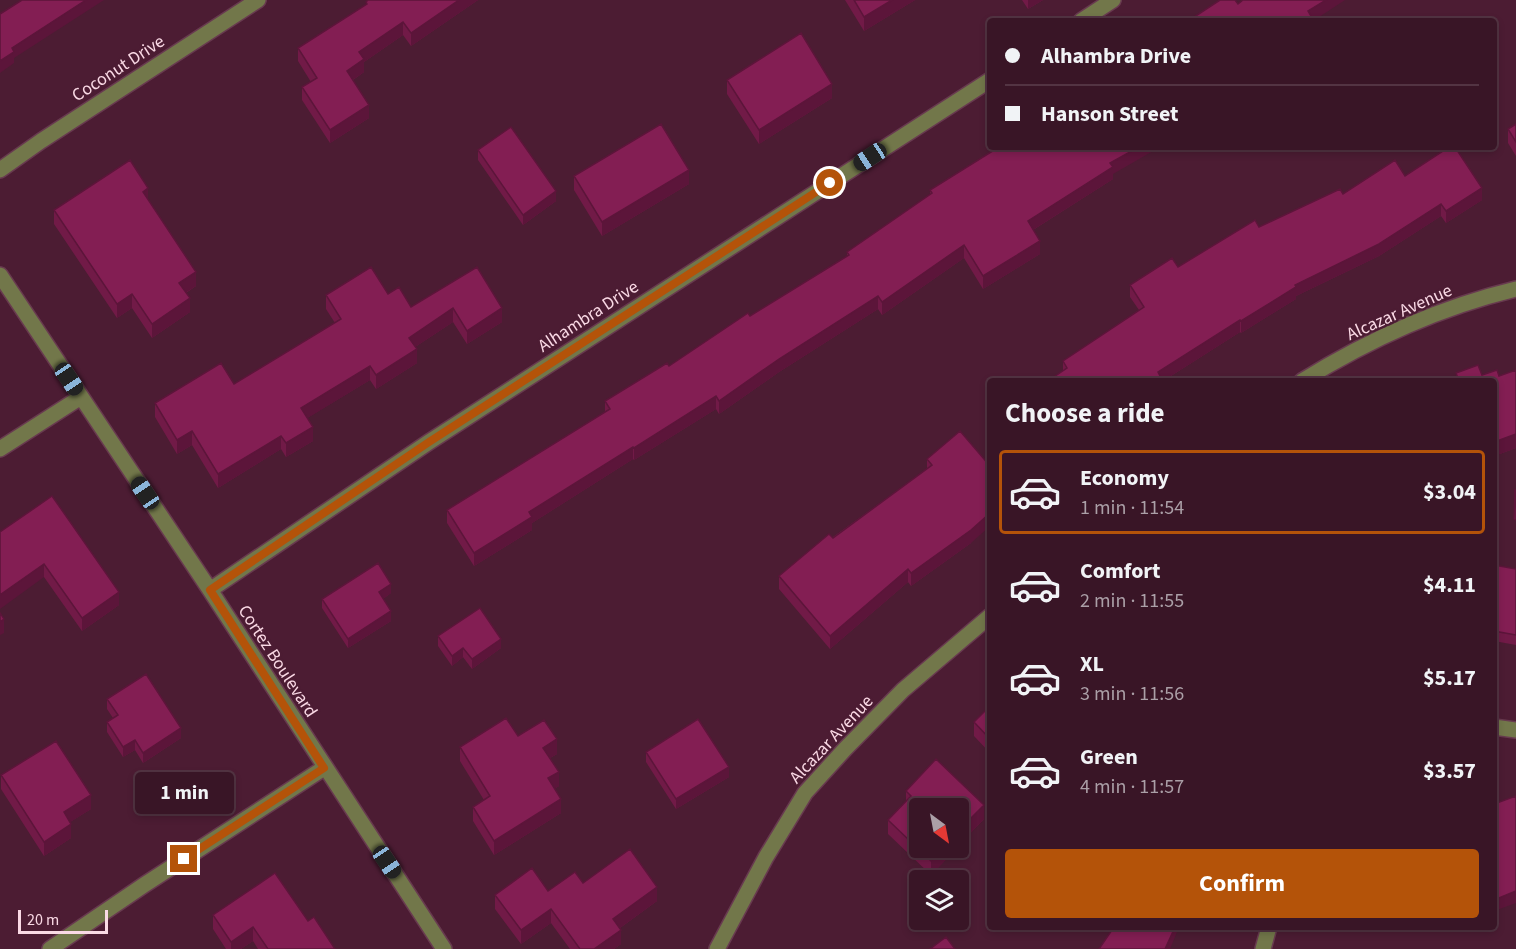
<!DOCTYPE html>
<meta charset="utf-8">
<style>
:root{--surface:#391526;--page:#401e2e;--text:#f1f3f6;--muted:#ab9fa7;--line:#533443;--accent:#b45309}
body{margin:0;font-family:"Source Sans 3",sans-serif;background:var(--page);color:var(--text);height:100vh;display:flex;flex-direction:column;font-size:22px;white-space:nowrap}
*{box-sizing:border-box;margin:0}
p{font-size:20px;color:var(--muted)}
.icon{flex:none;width:33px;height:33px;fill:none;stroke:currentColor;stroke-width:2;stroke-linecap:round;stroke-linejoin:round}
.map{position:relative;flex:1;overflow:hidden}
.panel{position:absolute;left:987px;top:378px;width:510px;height:552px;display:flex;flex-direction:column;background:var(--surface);border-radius:6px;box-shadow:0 3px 9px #0003,0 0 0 2px var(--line)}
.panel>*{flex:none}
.hud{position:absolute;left:987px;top:18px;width:510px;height:132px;border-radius:6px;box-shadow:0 3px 9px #0003,0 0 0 2px var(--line);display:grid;align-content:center;height:132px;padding:0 18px;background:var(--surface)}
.needle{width:39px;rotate:148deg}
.tools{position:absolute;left:909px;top:798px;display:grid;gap:12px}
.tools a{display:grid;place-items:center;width:60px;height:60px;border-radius:6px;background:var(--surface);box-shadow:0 3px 9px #0003,0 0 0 2px var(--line);font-size:30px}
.scale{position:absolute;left:18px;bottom:15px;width:90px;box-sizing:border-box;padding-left:6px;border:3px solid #fad9e5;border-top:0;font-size:16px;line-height:21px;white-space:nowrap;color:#fad9e5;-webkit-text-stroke:4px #4c1c33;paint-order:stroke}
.end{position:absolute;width:27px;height:27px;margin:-14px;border:8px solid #b45309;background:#fff;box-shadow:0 0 0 3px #fff}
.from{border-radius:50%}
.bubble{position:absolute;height:42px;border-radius:6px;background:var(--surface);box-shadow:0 3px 9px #0003,0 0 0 2px var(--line);font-size:20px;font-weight:700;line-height:42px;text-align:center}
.car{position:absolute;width:18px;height:36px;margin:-18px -9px;border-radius:8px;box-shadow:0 0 4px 2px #0007;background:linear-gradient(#222 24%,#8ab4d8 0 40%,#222 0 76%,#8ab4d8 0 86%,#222 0)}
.hud b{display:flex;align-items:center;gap:21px;height:57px;font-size:22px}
.hud b+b{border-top:2px solid var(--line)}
.hud i{width:15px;height:15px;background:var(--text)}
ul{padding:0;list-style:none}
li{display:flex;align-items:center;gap:18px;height:84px;margin:0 12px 9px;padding:0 6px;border:3px solid transparent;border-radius:6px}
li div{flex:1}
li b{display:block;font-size:22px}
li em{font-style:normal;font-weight:700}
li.selected{border-color:var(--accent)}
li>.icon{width:54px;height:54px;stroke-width:1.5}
h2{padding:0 18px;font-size:27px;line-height:72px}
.primary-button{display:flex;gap:12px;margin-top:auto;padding:12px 18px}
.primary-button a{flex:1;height:69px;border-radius:6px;background:var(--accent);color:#fff;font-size:24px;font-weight:700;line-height:69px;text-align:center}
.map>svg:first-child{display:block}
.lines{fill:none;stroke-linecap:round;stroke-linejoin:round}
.minor-casing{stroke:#683a4f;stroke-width:18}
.minor{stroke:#72774a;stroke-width:15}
.wall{fill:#711a47}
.shaded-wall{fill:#5c153a}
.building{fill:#831e53;stroke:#5c153a;stroke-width:1.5}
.route{stroke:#b45309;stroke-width:8}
.labels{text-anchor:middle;stroke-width:4.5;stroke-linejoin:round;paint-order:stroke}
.street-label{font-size:18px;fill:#fad9e5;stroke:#4c1c33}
</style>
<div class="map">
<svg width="1516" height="949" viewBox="0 0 1516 949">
<rect width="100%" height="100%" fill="#4c1c33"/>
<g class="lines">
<g class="minor-casing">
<path id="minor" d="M1081,21L1113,0
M0,170L41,141L258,0
M0,275L210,590L444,949
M1302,381C1368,340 1441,307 1516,289
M0,449L81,397
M210,590L429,442L990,80
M1494,727L1516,730
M50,949L144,885L324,768
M717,949L766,857L805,793L845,749L903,690L990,616
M1263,949L1269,927"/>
</g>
<use href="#minor" class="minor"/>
</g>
<path class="wall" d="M368,0H478L411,46L403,35L364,62V72L353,80L369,118L330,143L302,100V87L311,82L298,61V48L366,5V2Z
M845,0H915L864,31Z
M1022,0H1043L1028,9Z
M727,80L832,98L759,144L727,94Z
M1516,124V156L1508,143V129Z
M478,150L556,201L523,225L478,160Z
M1113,174V179L1033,230L1040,254L983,289L964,258L882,315L878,309L779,372L719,414L716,409L634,460L633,459L532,523V530L474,566L447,523V510L605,412V401L669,366L847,256V252L930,195V190Z
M574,176L689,184L602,236L574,190Z
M1405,176L1482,200L1446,223L1441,216L1379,256L1296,296V299L1241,333L1240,332L1163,381H1048L1063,371V361L1139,310L1130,297V285L1178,267L1259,227L1343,194Z
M148,201L196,286L186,293L190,312L152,338L132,308L117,318L54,224V210Z
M477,267L502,322L467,344L453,322L415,347L417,363L376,389L370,380L307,418L313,441L286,457L281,449L218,488L192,445L177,454L155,417V403L234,384L335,323L326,309V295L388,294L411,307Z
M1516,370V448L1497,455L1494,446V381H1456V373L1482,375L1499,376Z
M960,431L971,543L911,586L908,582L830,649L779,589V576L927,469V459Z
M0,532L119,605L82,631L44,577Z
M1494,565L1516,569V645L1494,641Z
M391,593L383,599L391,621L348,648L322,608V599Z
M438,636L501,648L472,669L463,657L452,666L438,646Z
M107,699L181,738L143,763L135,750L123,757L107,732V722L113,718L107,709Z
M990,706V753L974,736V722Z
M518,736L557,754L550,758L559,786L554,789L561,813L494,855L473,821V807L484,800L460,761V747Z
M646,752L729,777L676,809L646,762Z
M936,759L984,805V819L958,846V808H920V848H957L931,875L888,834V820L906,802V791Z
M1,775L91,809L70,822L71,838L44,856L1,789Z
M583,883L657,901L620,928L621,944L614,949H570L551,923L521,944L495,909V895L548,891Z
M213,915L308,921L335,949H258L253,941L241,949H226L213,929Z"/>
<path class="shaded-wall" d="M86,0H104L14,58V63L0,73V61L12,48Z
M459,0H478L411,46V33Z
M892,0H915L864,31V17Z
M1028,0H1043L1028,9Z
M1326,0H1345L1313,21L1308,11Z
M403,22V35L364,62V72L347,84V71L359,52Z
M832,84V98L759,144V130Z
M369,105V118L330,143V130Z
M1139,147H1160L1113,174V179L1028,233V221L1110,163Z
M689,170V184L602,236V222Z
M148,188V202L143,192Z
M1482,188V200L1446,223V211Z
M556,191V201L523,225V215Z
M1441,204V216L1379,256L1296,296V299L1241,333V321L1295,285Z
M1040,241V254L983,289V276Z
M964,245V258L882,315V302Z
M196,272V286L179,297V283Z
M132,294V308L117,318V304Z
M878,296V309L779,372L719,414V401L779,359Z
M190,298V312L152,338V324Z
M453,308V322L409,351V338Z
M502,308V322L467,344V331Z
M1240,320V332L1163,381H1158V372Z
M417,349V363L376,389V375Z
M370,366V380L301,422V408Z
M716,396V409L634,460V448Z
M313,427V441L286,457V443Z
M192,431V445L177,454V440Z
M1516,434V448L1497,455V441Z
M281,436V449L218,488V474Z
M633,447V459L532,523V530L474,566V553L529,512Z
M990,513V526L971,543L911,586V573Z
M44,564V577L0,609V595Z
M908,569V582L830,649V636Z
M391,584V593L379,602V592Z
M119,592V605L82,631V618Z
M391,611V621L348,648V639Z
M4,619V633L0,635V622Z
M501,639V648L472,669V659Z
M463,648V657L452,666V656Z
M181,728V738L143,763V753Z
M557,739V754L543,762V748Z
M135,740V750L123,757V747Z
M729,767V777L676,809V799Z
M559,772V786L548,793V778Z
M91,795V809L64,826V812Z
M561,799V813L494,855V841Z
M984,805V819L958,846V831Z
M71,824V838L44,856V842Z
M943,848H957L931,875V861Z
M657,887V901L613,933V919Z
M1516,891V903L1494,911V900Z
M551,909V923L521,944V930Z
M253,927V941L241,949H231V942Z
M1175,927H1179L1170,949H1165Z
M621,930V944L614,949H594Z"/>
<path class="building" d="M22,0H86L12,48L14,52L0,61V14Z
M368,0H459L411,33L403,22L359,52L364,59L347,71L369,105L330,130L302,87L317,78L298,48L367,4L366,2Z
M854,0H892L864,17Z
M1220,0H1235L1238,4L1243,0H1326L1308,11L1314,21H1188Z
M801,33L832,84L759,130L727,80Z
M661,124L689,170L602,222L574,176Z
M1516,124V142L1508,129Z
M511,127L556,191L523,215L478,150Z
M999,147H1139L1110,163L1113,167L1028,221L1040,241L983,276L964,245L882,302L878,296L779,359L719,401L716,396L634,448L633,447L529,512L532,517L474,553L447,510L610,409L605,401L667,363L669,366L748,313L750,316L849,255L847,252L932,193L930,190Z
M1449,147H1455L1482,188L1446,211L1441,204L1379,244L1295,285L1296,287L1241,321L1240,320L1158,372L1162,380L1160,381H1048L1067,368L1063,361L1144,307L1130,285L1172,258L1178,267L1255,220L1259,227L1340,189L1343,194L1395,160L1405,176Z
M130,160L148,188L143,192L196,272L179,283L190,298L152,324L132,294L117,304L54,210Z
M371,267L388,294L399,287L411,307L477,267L502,308L467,331L453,308L409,338L417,349L376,375L370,366L301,408L313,427L286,443L281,436L218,474L192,431L177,440L155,403L221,363L234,384L341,319L326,295Z
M1478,365L1482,375L1497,370L1499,376L1516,370V434L1497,441L1494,432V381H1459L1456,373Z
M960,431L990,466V513L971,530L911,573L908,569L830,636L779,576L829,534L833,538L932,465L927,459Z
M1515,490H1516V520L1514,519Z
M52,496L119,592L82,618L44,564L0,595V532Z
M378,563L391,584L379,592L391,611L348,639L322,599Z
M1494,565L1516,569V635L1494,631Z
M480,608L501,639L472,659L463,648L452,656L438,636Z
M0,613L4,619L0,622Z
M146,674L181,728L143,753L135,740L123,747L107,722L118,715L107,699Z
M990,706V739L974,722Z
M506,718L518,736L544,720L557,739L543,748L559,772L548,778L561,799L494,841L473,807L490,796L460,747Z
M698,719L729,767L676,799L646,752Z
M56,741L91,795L64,812L71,824L44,842L1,775Z
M936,759L984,805L958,831V808H920V848H943L931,861L888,820L911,796L906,791Z
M1516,796V891L1494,900V804Z
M630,849L657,887L613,919L621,930L594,949H580L551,909L521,930L495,895L532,868L548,891L575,872L583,883Z
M275,873L308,921L314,917L335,949H268L253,927L231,942L213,915Z
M1114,927H1175L1165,949H1099Z
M946,937L955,949H930Z"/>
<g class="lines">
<path class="route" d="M184,859L324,768L210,590L429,442L830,183"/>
</g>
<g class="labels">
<g class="street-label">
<text transform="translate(118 68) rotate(-33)" y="6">Coconut Drive</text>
<text transform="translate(1399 312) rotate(-24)" y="6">Alcazar Avenue</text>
<text transform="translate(588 316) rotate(-33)" y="6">Alhambra Drive</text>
<text transform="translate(278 661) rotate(57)" y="6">Cortez Boulevard</text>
<text transform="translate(831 739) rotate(-47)" y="6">Alcazar Avenue</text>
</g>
</g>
</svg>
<div class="tools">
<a><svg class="needle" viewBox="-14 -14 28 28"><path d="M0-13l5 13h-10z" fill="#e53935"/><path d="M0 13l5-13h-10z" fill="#ab9fa7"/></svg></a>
<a><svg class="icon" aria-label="layers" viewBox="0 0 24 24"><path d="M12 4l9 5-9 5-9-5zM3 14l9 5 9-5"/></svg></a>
</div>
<div class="scale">20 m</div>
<i class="end from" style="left:830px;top:183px"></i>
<i class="end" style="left:184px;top:859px"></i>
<div class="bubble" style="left:135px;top:772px;width:99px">1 min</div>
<i class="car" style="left:870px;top:157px;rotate:237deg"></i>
<i class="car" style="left:69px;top:379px;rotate:146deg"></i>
<i class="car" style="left:145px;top:493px;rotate:326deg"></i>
<i class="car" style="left:387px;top:862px;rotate:146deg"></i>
<div class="hud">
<b><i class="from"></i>Alhambra Drive</b>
<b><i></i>Hanson Street</b>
</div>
<section class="panel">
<h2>Choose a ride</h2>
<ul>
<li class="selected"><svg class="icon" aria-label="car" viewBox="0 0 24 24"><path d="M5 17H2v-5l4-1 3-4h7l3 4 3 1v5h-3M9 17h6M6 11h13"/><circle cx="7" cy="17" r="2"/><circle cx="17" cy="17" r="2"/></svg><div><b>Economy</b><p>1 min · 11:54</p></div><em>$3.04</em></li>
<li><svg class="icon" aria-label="car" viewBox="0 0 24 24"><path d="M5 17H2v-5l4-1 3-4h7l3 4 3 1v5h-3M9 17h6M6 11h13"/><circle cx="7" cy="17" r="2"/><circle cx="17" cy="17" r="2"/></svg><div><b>Comfort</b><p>2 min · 11:55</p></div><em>$4.11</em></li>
<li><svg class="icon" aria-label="car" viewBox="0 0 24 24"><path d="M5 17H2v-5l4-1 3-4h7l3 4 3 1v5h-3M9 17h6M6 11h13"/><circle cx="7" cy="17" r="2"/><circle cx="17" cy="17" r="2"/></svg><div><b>XL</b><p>3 min · 11:56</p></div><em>$5.17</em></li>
<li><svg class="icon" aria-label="car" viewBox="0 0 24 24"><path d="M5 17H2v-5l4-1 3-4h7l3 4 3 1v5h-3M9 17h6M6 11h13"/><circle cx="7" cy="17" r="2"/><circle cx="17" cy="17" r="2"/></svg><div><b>Green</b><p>4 min · 11:57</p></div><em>$3.57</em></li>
</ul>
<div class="primary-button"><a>Confirm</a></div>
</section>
</div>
